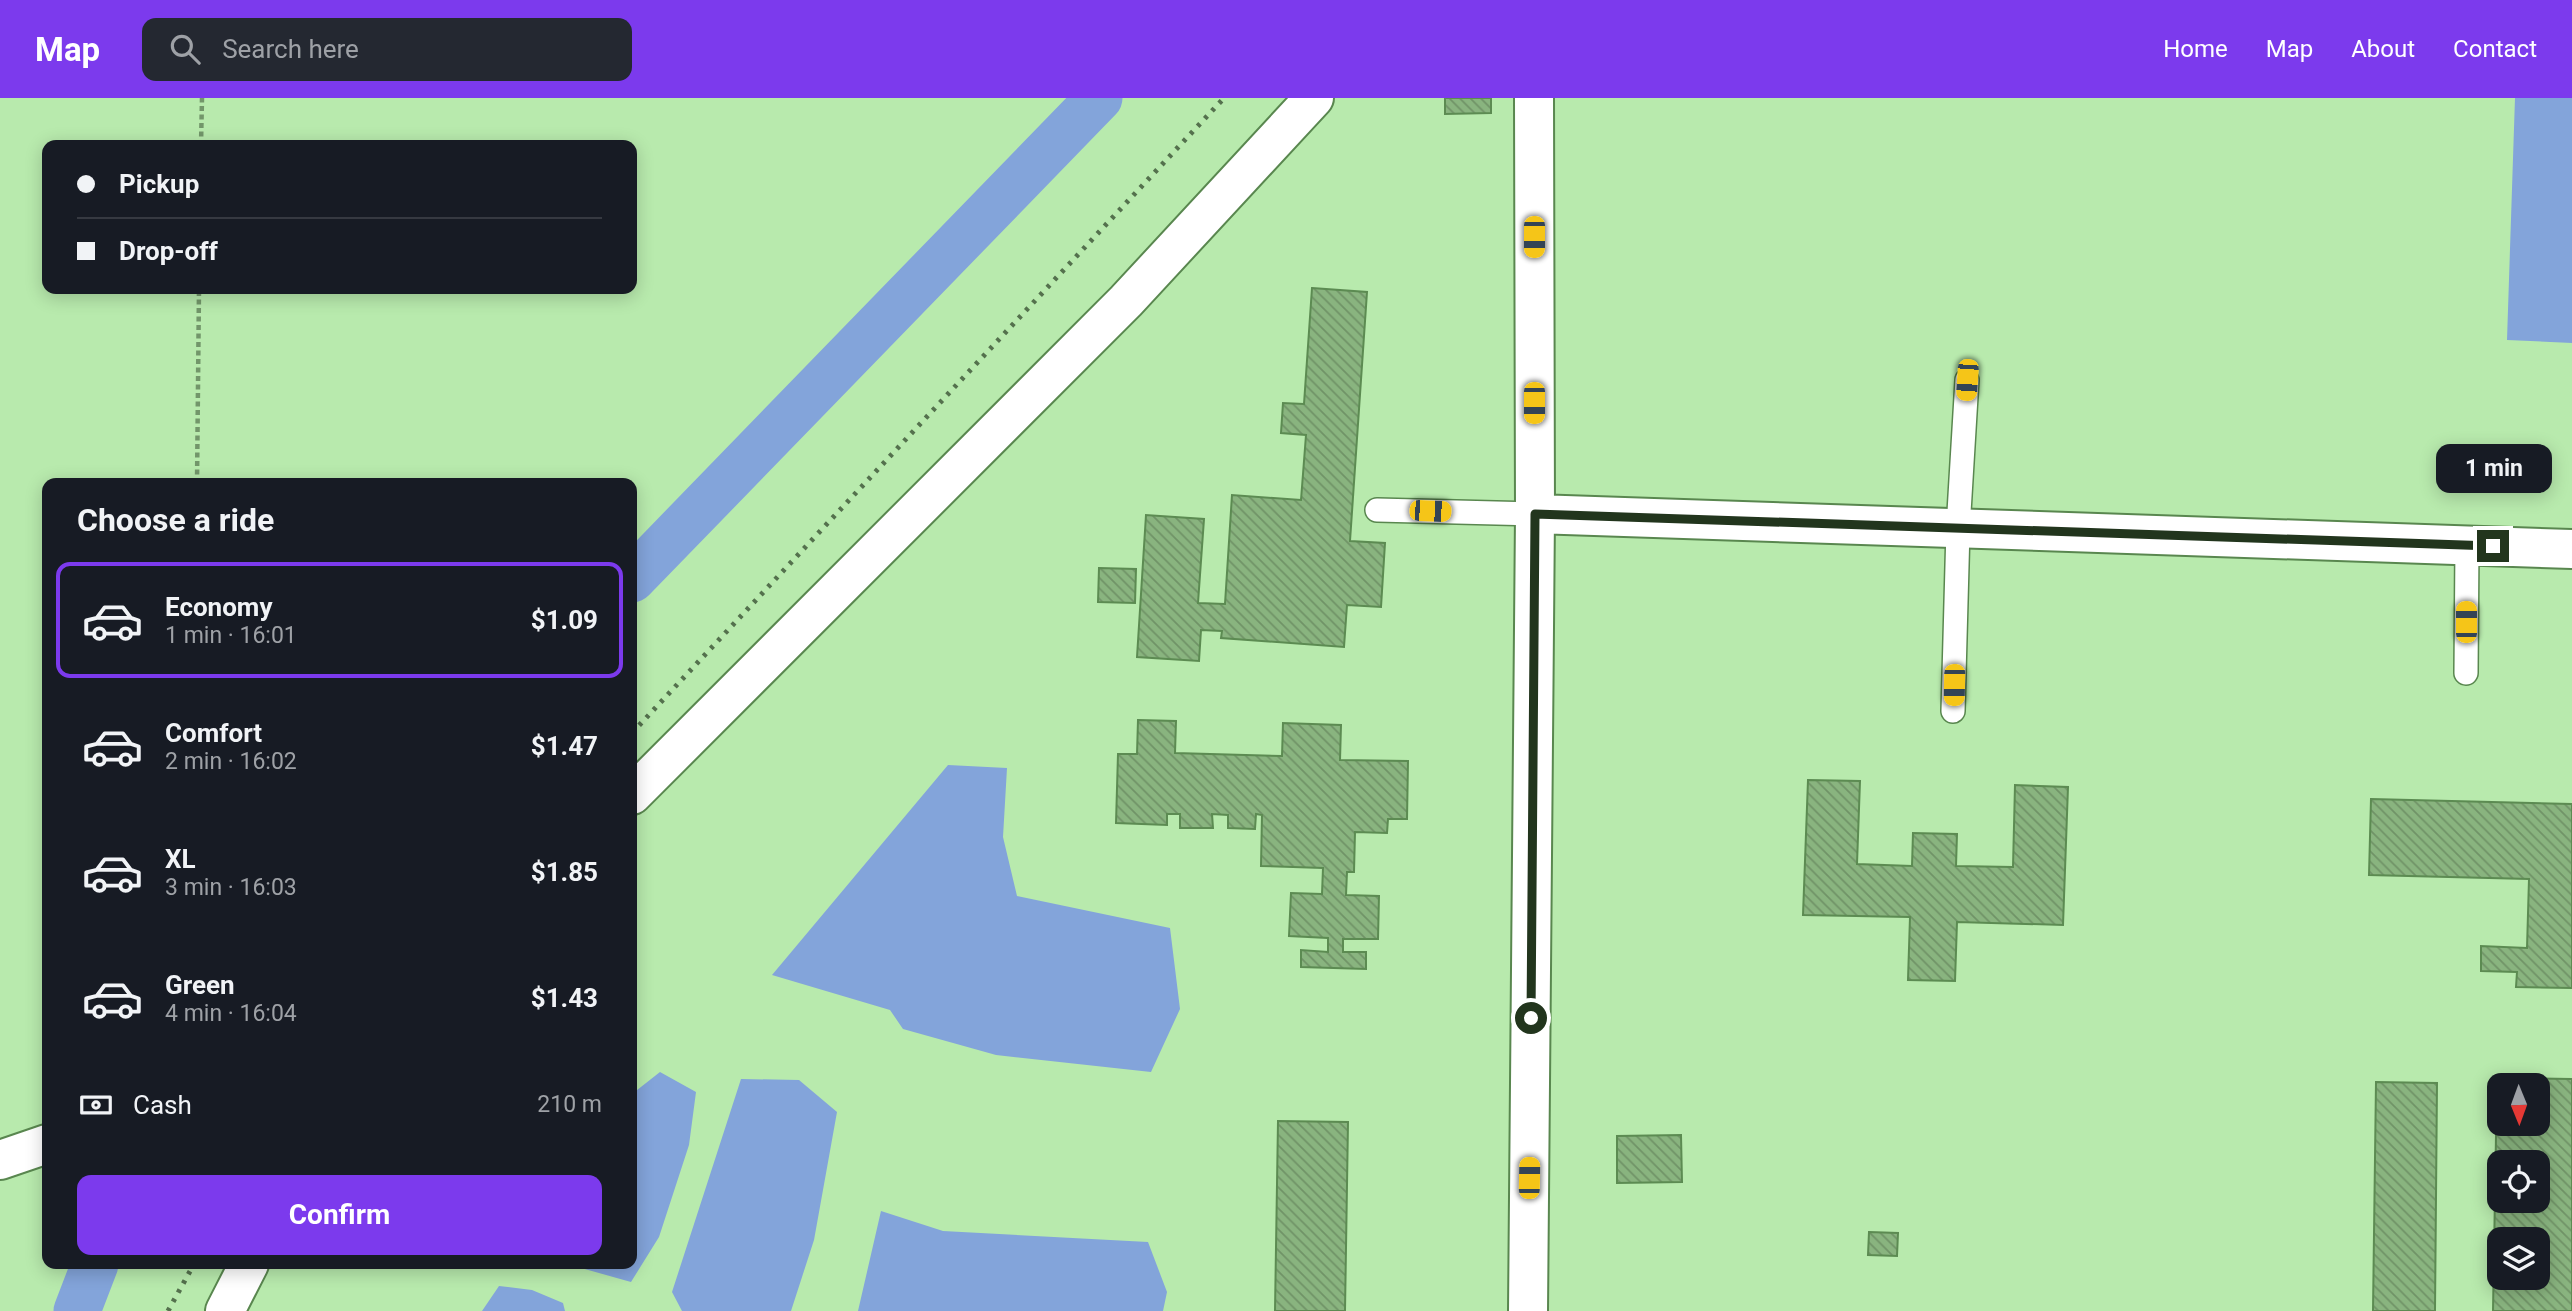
<!DOCTYPE html>
<meta charset="utf-8">
<style>
:root{--surface:#171b24;--page:#242831;--text:#f1f3f6;--muted:#9ea1a6;--line:#363941;--accent:#7c3aed}
body{margin:0;font-family:Roboto,sans-serif;background:var(--page);color:var(--text);height:100vh;display:flex;flex-direction:column;font-size:26px;white-space:nowrap}
*{box-sizing:border-box;margin:0}
p{font-size:23px;color:var(--muted)}
.icon{flex:none;width:38px;height:38px;fill:none;stroke:currentColor;stroke-width:2;stroke-linecap:round;stroke-linejoin:round}
.map{position:relative;flex:1;overflow:hidden}
.panel{position:absolute;left:42px;top:380px;width:595px;height:791px;display:flex;flex-direction:column;background:var(--surface);border-radius:14px;box-shadow:0 4px 18px #0003}
.panel>*{flex:none}
.guide{position:absolute;left:42px;top:42px;width:595px;height:154px;border-radius:14px;box-shadow:0 4px 18px #0003;display:grid;align-content:center;height:154px;padding:0 35px;background:var(--surface)}
.needle{width:46px;rotate:179deg}
.tools{position:absolute;left:2487px;top:975px;display:grid;gap:14px}
.tools a{display:grid;place-items:center;width:63px;height:63px;border-radius:14px;background:var(--surface);box-shadow:0 4px 18px #0003;font-size:35px}
.end{position:absolute;width:32px;height:32px;margin:-16px;border:9px solid #22351d;background:#fff;box-shadow:0 0 0 4px #fff}
.from{border-radius:50%}
.bubble{position:absolute;height:49px;border-radius:14px;background:var(--surface);box-shadow:0 4px 18px #0003;font-size:23px;font-weight:700;line-height:49px;text-align:center}
.car{position:absolute;width:21px;height:42px;margin:-21px -10px;border-radius:9px;box-shadow:0 0 5px 2px #0007;background:linear-gradient(#f5c518 24%,#345 0 40%,#f5c518 0 76%,#345 0 86%,#f5c518 0)}
.guide b{display:flex;align-items:center;gap:24px;height:66px;font-size:26px}
.guide b+b{border-top:2px solid var(--line)}
.guide i{width:18px;height:18px;background:var(--text)}
ul{padding:0;list-style:none}
li{display:flex;align-items:center;gap:21px;height:116px;margin:0 14px 10px;padding:0 21px;border:4px solid transparent;border-radius:14px}
li div{flex:1}
li b{display:block;font-size:26px}
li em{font-style:normal;font-weight:700}
li.selected{border-color:var(--accent)}
li>.icon{width:63px;height:63px;stroke-width:1.5}
h2{padding:0 35px;font-size:32px;line-height:84px}
.pay{display:flex;align-items:center;gap:18px;height:77px;padding:0 35px;font-size:26px}
.pay p{margin-inline-start:auto}
.action{display:flex;gap:14px;margin-top:auto;padding:14px 35px}
.action a{flex:1;height:80px;border-radius:14px;background:var(--accent);color:#fff;font-size:28px;font-weight:700;line-height:80px;text-align:center}
header{display:flex;align-items:center;gap:42px;box-sizing:border-box;height:98px;padding:0 35px;background:var(--accent);color:#fff}
header strong{font-size:33px}
nav{display:flex;gap:38px;margin-inline-start:auto;font-size:24px}
.search{width:490px;height:63px;background:var(--page);display:flex;align-items:center;gap:18px;box-sizing:border-box;padding:0 24px;border-radius:14px;color:var(--muted);font-size:26px}
.map>svg:first-child{display:block}
.water{fill:#83a4da}
.lines{fill:none;stroke-linecap:round;stroke-linejoin:round}
.canal{stroke:#83a4da;stroke-width:47}
.building{fill:url(#building-back-hatch);stroke:#5c8b52;stroke-width:2;fill-rule:evenodd}
.lane-casing{stroke:#59874f;stroke-width:26}
.street-casing{stroke:#59874f;stroke-width:42}
.path{stroke:#72966a;stroke-width:4.5;stroke-dasharray:5 3.5;stroke-linecap:butt}
.lane{stroke:#fff;stroke-width:23}
.street{stroke:#fff;stroke-width:38}
.rail{stroke:#54714d;stroke-width:5;stroke-dasharray:3.5 7;stroke-linecap:butt}
.route{stroke:#22351d;stroke-width:9}
</style>
<header>
<strong>Map</strong>
<div class="search"><svg class="icon" aria-label="search" viewBox="0 0 24 24"><circle cx="10" cy="10" r="6"/><path d="M15 15l6 6"/></svg>Search here</div>
<nav><a>Home</a><a>Map</a><a>About</a><a>Contact</a></nav>
</header>
<div class="map">
<svg width="2572" height="1213" viewBox="0 0 2572 1213">
<defs>
<pattern id="building-back-hatch" width="6" height="6" patternUnits="userSpaceOnUse" patternTransform="scale(1.75)"><rect width="6" height="6" fill="#89b47f"/><path d="M-1 5l2 2M0 0l6 6M5-1l2 2" fill="none" stroke="#709367"/></pattern>
</defs>
<rect width="100%" height="100%" fill="#b8eaad"/>
<path class="water" d="M2515,0H2572V245L2507,242Z
M948,667L1007,670L1003,739L1017,798L1170,830L1180,911L1151,974L996,957L903,931L890,912L772,877Z
M660,974L696,994L689,1047L659,1139L631,1184L574,1168L570,1166H632V996Z
M741,981L799,982L837,1014L814,1142L791,1213H682L672,1194Z
M881,1113L943,1133L1148,1144L1167,1194L1163,1213H858Z
M499,1188L532,1192L563,1205L565,1213H482Z"/>
<g class="lines">
<path class="canal" d="M632,481L1099,0
M77,1213L95,1166"/>
</g>
<path class="building" d="M1445,0H1491V15L1445,16Z
M1312,190L1367,194L1350,443L1385,445L1381,509L1347,507L1344,549L1221,540L1222,533L1201,532L1199,563L1137,559L1146,417L1204,421L1198,505L1225,506L1232,397L1301,402L1306,337L1281,335L1283,305L1304,306Z
M1099,470L1136,471L1135,505L1098,504Z
M1138,622L1176,623L1175,655L1282,658L1283,625L1341,627L1340,662L1408,663L1407,721H1388L1387,735L1355,734L1354,774H1347L1346,797L1379,798L1378,841H1343V854H1366V871L1301,869V852L1328,854V840L1289,838L1291,795L1322,796L1323,770L1261,768L1262,717L1256,716L1255,731L1228,730V717L1212,716L1213,730H1180V716H1167V727L1116,725L1118,656H1137Z
M1808,682L1860,683L1857,766L1912,768L1913,735L1957,736L1956,768L2013,769L2015,687L2068,689L2063,827L1957,824L1955,883L1908,882L1910,819L1803,817Z
M2371,701L2572,706V890L2516,889L2517,874L2481,873V848L2527,850L2529,781L2369,777Z
M2497,980L2572,981V1213H2493ZM2499,987H2538V1026H2499ZM2499,1064H2538V1102H2499ZM2499,1141H2538V1180H2499Z
M2376,984L2437,985L2435,1213H2373Z
M1278,1023L1348,1024L1345,1213H1275Z
M1681,1037L1682,1084L1617,1085V1038Z
M1869,1134L1898,1135L1897,1158L1868,1157Z"/>
<g class="lines">
<g class="lane-casing">
<path id="lane" d="M1377,412L1535,416
M2466,575L2467,447
M1953,613L1958,431L1967,282"/>
</g>
<g class="street-casing">
<path id="street" d="M1535,416L2572,451
M632,697L1126,203L1314,0
M0,1062L47,1046
M225,1213L249,1166
M1528,1213L1535,416L1534,0"/>
</g>
<path class="path" d="M201,47L202,0
M197,385L199,191"/>
<use href="#lane" class="lane"/>
<use href="#street" class="street"/>
<path class="rail" d="M632,635L1224,0
M168,1213L194,1166"/>
</g>
<g class="lines">
<path class="route" d="M1531,920L1535,416L2493,448"/>
</g>
</svg>
<div class="tools">
<a><svg class="needle" viewBox="-14 -14 28 28"><path d="M0-13l5 13h-10z" fill="#e53935"/><path d="M0 13l5-13h-10z" fill="#9ea1a6"/></svg></a>
<a><svg class="icon" aria-label="locate" viewBox="0 0 24 24"><circle cx="12" cy="12" r="6"/><path d="M12 2v4M12 18v4M2 12h4M18 12h4"/></svg></a>
<a><svg class="icon" aria-label="layers" viewBox="0 0 24 24"><path d="M12 4l9 5-9 5-9-5zM3 14l9 5 9-5"/></svg></a>
</div>
<i class="end from" style="left:1531px;top:920px"></i>
<i class="end" style="left:2493px;top:448px"></i>
<div class="bubble" style="left:2436px;top:346px;width:116px">1 min</div>
<i class="car" style="left:1534px;top:139px;rotate:180deg"></i>
<i class="car" style="left:1967px;top:282px;rotate:184deg"></i>
<i class="car" style="left:1534px;top:305px;rotate:180deg"></i>
<i class="car" style="left:1430px;top:413px;rotate:92deg"></i>
<i class="car" style="left:2466px;top:524px;rotate:0deg"></i>
<i class="car" style="left:1954px;top:587px;rotate:181deg"></i>
<i class="car" style="left:1529px;top:1080px;rotate:1deg"></i>
<div class="guide">
<b><i class="from"></i>Pickup</b>
<b><i></i>Drop-off</b>
</div>
<section class="panel">
<h2>Choose a ride</h2>
<ul>
<li class="selected"><svg class="icon" aria-label="car" viewBox="0 0 24 24"><path d="M5 17H2v-5l4-1 3-4h7l3 4 3 1v5h-3M9 17h6M6 11h13"/><circle cx="7" cy="17" r="2"/><circle cx="17" cy="17" r="2"/></svg><div><b>Economy</b><p>1 min · 16:01</p></div><em>$1.09</em></li>
<li><svg class="icon" aria-label="car" viewBox="0 0 24 24"><path d="M5 17H2v-5l4-1 3-4h7l3 4 3 1v5h-3M9 17h6M6 11h13"/><circle cx="7" cy="17" r="2"/><circle cx="17" cy="17" r="2"/></svg><div><b>Comfort</b><p>2 min · 16:02</p></div><em>$1.47</em></li>
<li><svg class="icon" aria-label="car" viewBox="0 0 24 24"><path d="M5 17H2v-5l4-1 3-4h7l3 4 3 1v5h-3M9 17h6M6 11h13"/><circle cx="7" cy="17" r="2"/><circle cx="17" cy="17" r="2"/></svg><div><b>XL</b><p>3 min · 16:03</p></div><em>$1.85</em></li>
<li><svg class="icon" aria-label="car" viewBox="0 0 24 24"><path d="M5 17H2v-5l4-1 3-4h7l3 4 3 1v5h-3M9 17h6M6 11h13"/><circle cx="7" cy="17" r="2"/><circle cx="17" cy="17" r="2"/></svg><div><b>Green</b><p>4 min · 16:04</p></div><em>$1.43</em></li>
</ul>
<div class="pay"><svg class="icon" aria-label="cash" viewBox="0 0 24 24"><path d="M3 7h18v10H3z"/><circle cx="12" cy="12" r="2"/></svg>Cash<p>210 m</p></div>
<div class="action"><a>Confirm</a></div>
</section>
</div>
